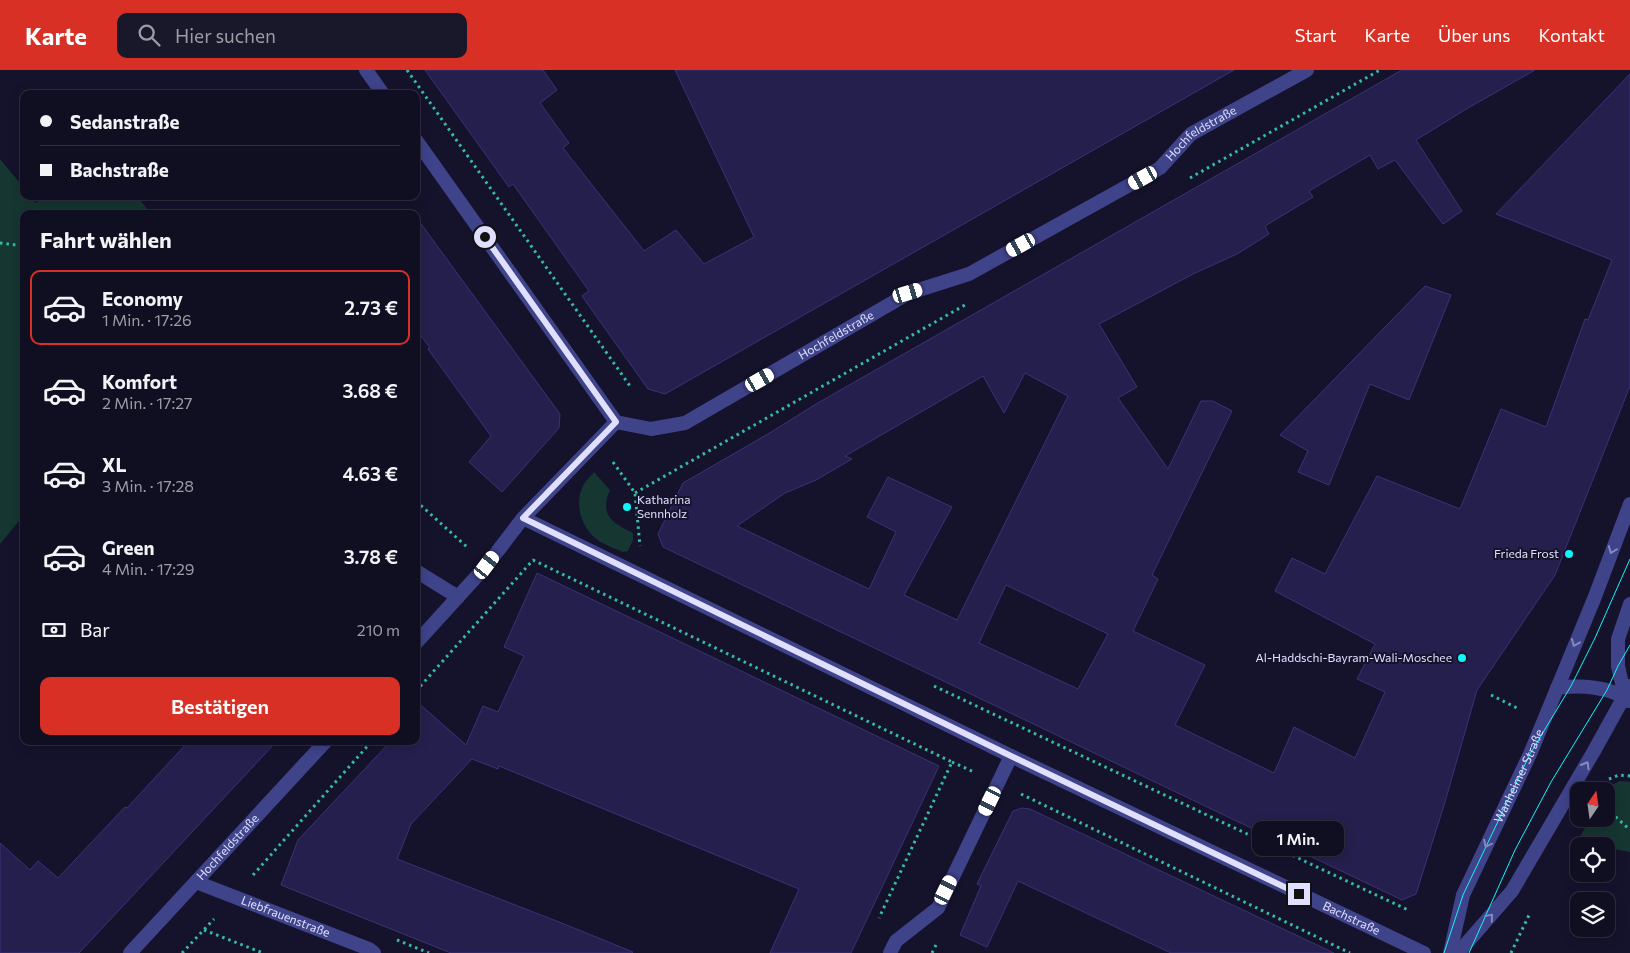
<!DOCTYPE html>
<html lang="de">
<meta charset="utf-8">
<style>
:root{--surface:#100e21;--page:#19172a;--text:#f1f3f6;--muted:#9c9ca5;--line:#302e3f;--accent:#d93025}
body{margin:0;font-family:Commissioner,sans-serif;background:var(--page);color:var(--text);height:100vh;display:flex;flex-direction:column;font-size:19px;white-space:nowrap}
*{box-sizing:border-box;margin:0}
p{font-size:16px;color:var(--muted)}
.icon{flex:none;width:28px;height:28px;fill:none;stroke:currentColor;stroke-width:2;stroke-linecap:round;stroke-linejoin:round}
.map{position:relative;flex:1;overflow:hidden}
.details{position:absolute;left:20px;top:140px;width:400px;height:535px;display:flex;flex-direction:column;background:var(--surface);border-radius:10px;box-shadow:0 2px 12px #0003,0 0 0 1px var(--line)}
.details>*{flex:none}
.banner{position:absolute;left:20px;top:20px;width:400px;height:110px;border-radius:10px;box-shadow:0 2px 12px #0003,0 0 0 1px var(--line);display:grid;align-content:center;height:110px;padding:0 20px;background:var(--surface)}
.needle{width:32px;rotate:13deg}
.controls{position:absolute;left:1570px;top:712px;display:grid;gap:10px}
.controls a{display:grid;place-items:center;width:45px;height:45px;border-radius:10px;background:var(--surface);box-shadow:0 2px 12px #0003,0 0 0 1px var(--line);font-size:25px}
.end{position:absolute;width:22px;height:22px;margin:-11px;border:6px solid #e0dffe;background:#111;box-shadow:0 0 0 2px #111}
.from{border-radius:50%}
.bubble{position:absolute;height:35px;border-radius:10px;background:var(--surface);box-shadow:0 2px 12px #0003,0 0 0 1px var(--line);font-size:16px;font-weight:600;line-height:35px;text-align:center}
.car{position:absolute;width:15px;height:30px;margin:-15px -8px;border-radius:6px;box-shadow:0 0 4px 1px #0007;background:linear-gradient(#fff 24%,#345 0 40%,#fff 0 76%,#345 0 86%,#fff 0)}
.banner b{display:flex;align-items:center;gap:18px;height:48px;font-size:19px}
.banner b+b{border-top:1px solid var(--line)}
.banner i{width:12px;height:12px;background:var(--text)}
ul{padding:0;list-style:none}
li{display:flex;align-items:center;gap:15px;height:75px;margin:0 10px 8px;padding:0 10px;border:2px solid transparent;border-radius:10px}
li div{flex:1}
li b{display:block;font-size:19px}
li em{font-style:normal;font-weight:600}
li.current{border-color:var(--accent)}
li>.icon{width:45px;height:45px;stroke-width:1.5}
h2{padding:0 20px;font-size:22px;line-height:60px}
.pay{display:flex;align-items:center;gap:12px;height:55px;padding:0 20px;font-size:19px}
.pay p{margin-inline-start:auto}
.primary-button{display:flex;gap:10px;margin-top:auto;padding:10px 20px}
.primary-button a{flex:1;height:58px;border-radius:10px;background:var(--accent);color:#fff;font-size:20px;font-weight:600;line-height:58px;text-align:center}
header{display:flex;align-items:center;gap:30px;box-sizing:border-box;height:70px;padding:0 25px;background:var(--accent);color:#fff}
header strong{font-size:24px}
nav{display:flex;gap:28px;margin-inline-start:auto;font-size:18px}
.search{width:350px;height:45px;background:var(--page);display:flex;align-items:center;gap:12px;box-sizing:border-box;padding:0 18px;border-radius:10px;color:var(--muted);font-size:19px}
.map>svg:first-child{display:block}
.green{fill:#163632}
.building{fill:#251f4d;stroke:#3a3278;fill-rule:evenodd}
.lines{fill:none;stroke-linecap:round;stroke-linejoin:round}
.path{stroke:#35bca9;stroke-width:3;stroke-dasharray:2.5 4;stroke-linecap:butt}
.service{stroke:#3f438a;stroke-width:14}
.minor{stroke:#3f438a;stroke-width:14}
.tertiary{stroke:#3f438a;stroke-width:14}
.tram{stroke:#11f4f8;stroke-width:1}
.oneway{stroke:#8789be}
.route{stroke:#e0dffe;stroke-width:6}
.poi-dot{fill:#11f4f8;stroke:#15132c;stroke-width:2}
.labels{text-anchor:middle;stroke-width:4;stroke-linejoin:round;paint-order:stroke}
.street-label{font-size:12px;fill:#e0dffe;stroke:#15132c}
.poi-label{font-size:12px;fill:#e0dffe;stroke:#15132c;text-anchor:end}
</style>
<header>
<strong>Karte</strong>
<div class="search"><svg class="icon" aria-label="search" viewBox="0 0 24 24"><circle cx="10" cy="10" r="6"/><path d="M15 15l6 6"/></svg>Hier suchen</div>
<nav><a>Start</a><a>Karte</a><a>Über uns</a><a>Kontakt</a></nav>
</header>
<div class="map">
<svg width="1630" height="883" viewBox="0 0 1630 883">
<rect width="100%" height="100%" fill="#15132c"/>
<path class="green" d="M0,89L24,118V126H30L36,133L45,126H137L151,144H24V445L0,474Z
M594,402L610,420C599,445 612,453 633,463V470L628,481L623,482C614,478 602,474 595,468C580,455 574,431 584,414C587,409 591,406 594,402Z
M1620,711L1630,712V782L1577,772L1590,749H1606V721H1605L1608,717Z"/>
<path class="building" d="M425,0H543L557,20L540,33L569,73L563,78L644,181L676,160L704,194L754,167L675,0H1234L665,324L648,319L582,226L589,221L513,114L509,117Z
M1402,0H1535L1468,38L1416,70L1462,141L1443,154L1395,90L1378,99L1370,85L1309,121L1313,127L1265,156L1269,164L1237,184L1193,204L1099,254L1137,317L1118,328L1168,399L1201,331H1213L1232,341L1152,505L1158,509L1133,561L1205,595L1175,655L1274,703L1294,657L1355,688L1385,622L1357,609L1375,574L1275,521L1292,488L1325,504L1377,406L1460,439L1501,339L1546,357L1585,249L1588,250L1612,190L1496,144L1630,4V316L1555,505L1477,620L1445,732L1416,824L1402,830L663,477L658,464L683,413L768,364L816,334ZM1025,303L1068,326L957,550L904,525L952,437L888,407L867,447L896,462L869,519L737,456L785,423L816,410L852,389L845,386L983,306L1004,343ZM1006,515L1108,564L1078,619L979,573Z
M416,147L560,344L559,358L502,422L469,392L491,366L428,279L430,278L416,259Z
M1425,216L1451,225L1409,330L1370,314L1329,415L1298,402L1308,381L1280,365Z
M537,503L939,696L851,883H770L799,819L499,696L498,699L472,689L411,754L397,789L559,852L633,882L632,883H451L281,815L298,770L391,671H416V631L466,675L483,636L498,642L524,586L504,577Z
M189,671H277L79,883H0V773L30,800L38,791L58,808L125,737L127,738Z
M1022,738L1030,739L1334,883H1171L1018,811L987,877L960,865L981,816L977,814L1013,741Z"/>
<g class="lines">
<path class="path" d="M407,0L630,316
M1190,108L1380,0
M0,173L24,176
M613,392L635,423L640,476
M635,423L965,235
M416,431L467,477
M934,616L1408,840
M416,621L533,490L952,692L879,848
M1491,625L1519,639
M952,692L974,702
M1609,709L1619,705L1630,706
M1021,724L1350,883
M1606,738L1630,760
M253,805L372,671
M204,860L263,883
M397,870L429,883
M182,883L214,849
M932,883L936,875
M1511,883L1530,843"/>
<path class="service" d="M416,501L458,527"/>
<g class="minor">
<path d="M366,0L383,24"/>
<path d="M416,70L616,352"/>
<path id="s1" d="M616,352L651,359L685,353L909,223L969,204L1160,98L1191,64L1307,0"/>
<path id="s2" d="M523,448L1011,686L1424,883"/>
<path d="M416,573L487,495L523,448L616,352"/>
<path d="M1557,618C1579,615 1611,616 1629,631"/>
<path d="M1625,627L1618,596V569L1630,534"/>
<path id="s3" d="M196,812L369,879L374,883"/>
<path id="s4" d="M130,883L326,671"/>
<path d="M890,883L896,871L938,838L1011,686"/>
</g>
<g class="tertiary">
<path id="s5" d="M1450,883L1463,825L1530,684L1594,529L1630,434"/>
<path d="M1458,883L1512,821L1594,681L1630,616"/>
</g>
<path class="tram" d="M1444,883L1463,825L1530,684L1571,616L1595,568L1630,489
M1469,883L1515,780L1551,712L1607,620L1618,596L1630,575"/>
</g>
<defs><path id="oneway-chevron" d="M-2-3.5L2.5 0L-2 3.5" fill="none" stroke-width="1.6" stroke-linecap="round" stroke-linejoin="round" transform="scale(1.25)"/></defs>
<g class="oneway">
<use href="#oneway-chevron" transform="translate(1612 480) rotate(111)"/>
<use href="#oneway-chevron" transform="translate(1575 573) rotate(113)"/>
<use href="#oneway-chevron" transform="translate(1586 695) rotate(-60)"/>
<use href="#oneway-chevron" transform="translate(1487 774) rotate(116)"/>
<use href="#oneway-chevron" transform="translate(1490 847) rotate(-50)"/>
</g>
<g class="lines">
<path class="route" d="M485,167L616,352L523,448L1011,686L1299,824"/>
</g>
<g class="poi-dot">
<circle cx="627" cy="437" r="5"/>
<circle cx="1569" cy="484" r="5"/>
<circle cx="1462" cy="588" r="5"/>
</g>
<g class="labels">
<g class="street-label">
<text dy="4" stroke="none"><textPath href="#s1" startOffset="665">Hochfeldstraße</textPath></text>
<text dy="4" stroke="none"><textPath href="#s1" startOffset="245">Hochfeldstraße</textPath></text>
<text dy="4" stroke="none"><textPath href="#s5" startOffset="191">Wanheimer Straße</textPath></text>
<text dy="4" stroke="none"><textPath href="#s4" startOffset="144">Hochfeldstraße</textPath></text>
<text dy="4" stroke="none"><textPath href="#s3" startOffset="96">Liebfrauenstraße</textPath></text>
<text dy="4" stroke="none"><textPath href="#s2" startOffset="920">Bachstraße</textPath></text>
</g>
<g class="poi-label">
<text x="637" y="434" text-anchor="start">Katharina<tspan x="637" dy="14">Sennholz</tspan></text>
<text x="1559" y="488">Frieda Frost</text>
<text x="1452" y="592">Al-Haddschi-Bayram-Wali-Moschee</text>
</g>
</g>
</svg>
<div class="controls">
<a><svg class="needle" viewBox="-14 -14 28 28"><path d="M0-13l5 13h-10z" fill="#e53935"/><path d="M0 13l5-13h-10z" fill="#9c9ca5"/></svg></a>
<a><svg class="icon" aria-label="locate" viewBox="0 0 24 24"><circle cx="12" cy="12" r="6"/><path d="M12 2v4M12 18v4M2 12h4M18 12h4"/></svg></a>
<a><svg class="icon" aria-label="layers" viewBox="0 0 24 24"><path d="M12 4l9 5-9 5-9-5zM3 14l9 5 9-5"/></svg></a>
</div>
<i class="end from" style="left:485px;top:167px"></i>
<i class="end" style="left:1299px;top:824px"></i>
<div class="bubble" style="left:1252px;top:751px;width:92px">1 Min.</div>
<i class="car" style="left:1143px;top:108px;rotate:241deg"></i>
<i class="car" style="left:1021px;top:175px;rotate:241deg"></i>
<i class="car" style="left:908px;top:223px;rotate:73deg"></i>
<i class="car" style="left:760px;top:310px;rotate:60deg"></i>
<i class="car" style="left:487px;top:495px;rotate:37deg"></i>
<i class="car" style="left:990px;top:731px;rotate:206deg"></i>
<i class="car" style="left:946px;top:820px;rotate:26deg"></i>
<div class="banner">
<b><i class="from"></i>Sedanstraße</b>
<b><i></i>Bachstraße</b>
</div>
<section class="details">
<h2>Fahrt wählen</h2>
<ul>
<li class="current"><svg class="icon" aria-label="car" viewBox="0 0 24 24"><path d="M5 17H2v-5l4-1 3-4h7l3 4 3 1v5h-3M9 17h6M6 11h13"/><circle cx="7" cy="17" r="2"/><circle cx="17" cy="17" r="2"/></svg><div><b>Economy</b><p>1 Min. · 17:26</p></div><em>2.73 €</em></li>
<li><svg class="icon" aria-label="car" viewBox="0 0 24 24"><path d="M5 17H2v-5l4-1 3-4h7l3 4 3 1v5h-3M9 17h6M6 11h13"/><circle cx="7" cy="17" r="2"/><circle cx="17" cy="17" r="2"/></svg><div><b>Komfort</b><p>2 Min. · 17:27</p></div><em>3.68 €</em></li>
<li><svg class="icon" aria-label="car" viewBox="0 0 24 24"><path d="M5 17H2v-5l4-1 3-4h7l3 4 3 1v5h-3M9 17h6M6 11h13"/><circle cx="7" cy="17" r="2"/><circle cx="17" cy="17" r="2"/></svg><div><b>XL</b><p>3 Min. · 17:28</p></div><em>4.63 €</em></li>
<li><svg class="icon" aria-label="car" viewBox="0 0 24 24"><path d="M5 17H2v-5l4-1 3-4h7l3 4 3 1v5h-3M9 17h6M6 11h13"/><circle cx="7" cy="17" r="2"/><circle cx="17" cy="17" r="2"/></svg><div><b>Green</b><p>4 Min. · 17:29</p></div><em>3.78 €</em></li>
</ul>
<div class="pay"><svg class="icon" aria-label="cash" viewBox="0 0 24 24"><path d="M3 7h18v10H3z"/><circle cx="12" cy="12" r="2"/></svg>Bar<p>210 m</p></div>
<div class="primary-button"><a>Bestätigen</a></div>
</section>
</div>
